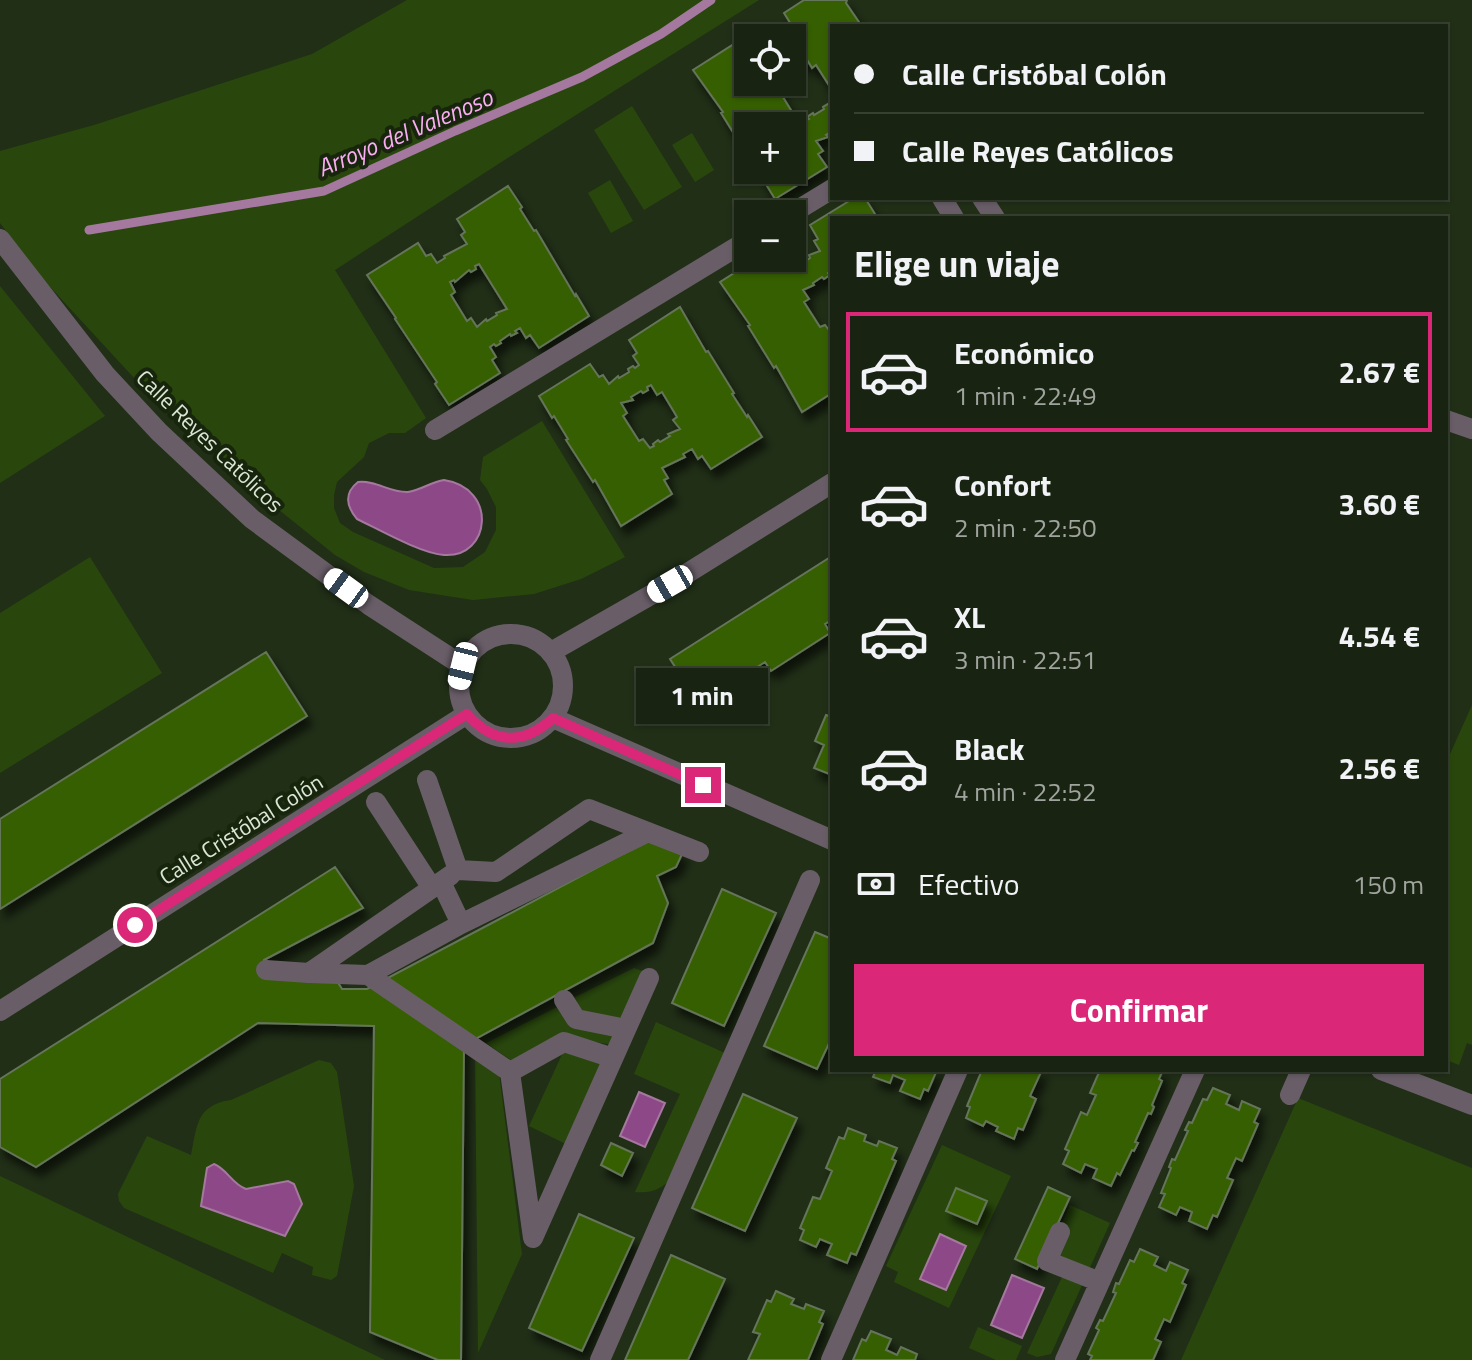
<!DOCTYPE html>
<html lang="es">
<meta charset="utf-8">
<style>
:root{--surface:#192311;--page:#262f1f;--text:#f1f3f6;--muted:#9fa49f;--line:#374031;--accent:#db2777}
body{margin:0;font-family:"Titillium Web",sans-serif;background:var(--page);color:var(--text);height:100vh;display:flex;flex-direction:column;font-size:30px;white-space:nowrap}
*{box-sizing:border-box;margin:0}
p{font-size:26px;color:var(--muted)}
.icon{flex:none;width:44px;height:44px;fill:none;stroke:currentColor;stroke-width:2;stroke-linecap:round;stroke-linejoin:round}
.map{position:relative;flex:1;overflow:hidden}
.drawer{position:absolute;left:830px;top:216px;width:618px;height:856px;display:flex;flex-direction:column;background:var(--surface);border-radius:0px;box-shadow:0 2px 6px #0004,0 0 0 2px var(--line)}
.drawer>*{flex:none}
.top-card{position:absolute;left:830px;top:24px;width:618px;height:176px;border-radius:0px;box-shadow:0 2px 6px #0004,0 0 0 2px var(--line);display:grid;align-content:center;height:176px;padding:0 24px;background:var(--surface)}
.controls{position:absolute;left:734px;top:24px;display:grid;gap:16px}
.controls a{display:grid;place-items:center;width:72px;height:72px;border-radius:0px;background:var(--surface);box-shadow:0 2px 6px #0004,0 0 0 2px var(--line);font-size:40px}
.end{position:absolute;width:36px;height:36px;margin:-18px;border:10px solid #db2777;background:#fff;box-shadow:0 0 0 4px #fff}
.from{border-radius:50%}
.bubble{position:absolute;height:56px;border-radius:0px;background:var(--surface);box-shadow:0 2px 6px #0004,0 0 0 2px var(--line);font-size:26px;font-weight:700;line-height:56px;text-align:center}
.car{position:absolute;width:24px;height:48px;margin:-24px -12px;border-radius:10px;box-shadow:0 0 6px 2px #0007;background:linear-gradient(#fff 24%,#345 0 40%,#fff 0 76%,#345 0 86%,#fff 0)}
.top-card b{display:flex;align-items:center;gap:28px;height:76px;font-size:30px}
.top-card b+b{border-top:2px solid var(--line)}
.top-card i{width:20px;height:20px;background:var(--text)}
ul{padding:0;list-style:none}
li{display:flex;align-items:center;gap:24px;height:120px;margin:0 16px 12px;padding:0 8px;border:4px solid transparent;border-radius:0px}
li div{flex:1}
li b{display:block;font-size:30px}
li em{font-style:normal;font-weight:700}
li.on{border-color:var(--accent)}
li>.icon{width:72px;height:72px;stroke-width:1.5}
h2{padding:0 24px;font-size:36px;line-height:96px}
.pay{display:flex;align-items:center;gap:20px;height:88px;padding:0 24px;font-size:30px}
.pay p{margin-inline-start:auto}
.action{display:flex;gap:16px;margin-top:auto;padding:16px 24px}
.action a{flex:1;height:92px;border-radius:0px;background:var(--accent);color:#fff;font-size:32px;font-weight:700;line-height:92px;text-align:center}
.map>svg:first-child{display:block}
.green{fill:#29470d}
.water{fill:#8d4987;stroke:#a5789f;stroke-width:2}
.lines{fill:none;stroke-linecap:round;stroke-linejoin:round}
.stream{stroke:#a5789f;stroke-width:9}
.building{fill:#355f00;stroke:#65755a;stroke-width:2;fill-rule:evenodd;filter:url(#shadow)}
.minor{stroke:#695e68;stroke-width:20}
.route{stroke:#db2777;stroke-width:10}
.labels{text-anchor:middle;stroke-width:8;stroke-linejoin:round;paint-order:stroke}
.street-label{font-size:22px;fill:#dce6d6;stroke:#18250d}
.water-label{font-size:24px;font-style:italic;fill:#faaef2;stroke:#18250d}
</style>
<div class="map">
<svg width="1472" height="1360" viewBox="0 0 1472 1360">
<defs>
<filter id="shadow"><feDropShadow dx="5" dy="9" stdDeviation="4" flood-color="#0009"/></filter>
</defs>
<rect width="100%" height="100%" fill="#212f17"/>
<path class="green" d="M407,0H759L506,159L335,270L426,418L405,433H389L369,443L364,457L337,482L334,495V508L340,523L353,532L434,568L463,567L485,552L496,530V507L487,489L480,480L483,457L542,421L625,557L581,579L534,594L473,600L409,590L364,572L335,555L232,472L147,392L40,276L0,223V151L94,125L312,54Z
M632,106L682,187L644,210L594,130Z
M692,133L714,170L695,182L672,145Z
M610,180L633,221L611,233L588,193Z
M0,286L105,416L0,483Z
M90,557L162,673L0,773V613Z
M1472,705V1045L1467,1043L1459,1065L1446,1060V763Z
M634,968L645,972L623,1025L578,1015L569,1000Z
M561,1005L621,1031L614,1045L564,1037L515,1063L486,1043Z
M656,1022L725,1053L672,1178C660,1190 652,1193 635,1192L680,1094L634,1074Z
M565,1048L605,1065L570,1146L529,1126Z
M475,1054L499,1073L522,1254L478,1353Z
M319,1060L331,1063L337,1072L354,1186L337,1276L331,1280L312,1275L313,1267L282,1253L273,1273L124,1208L119,1201L118,1194L147,1136L191,1155C197,1126 196,1105 231,1100Z
M1298,1098L1472,1168V1360H1181Z
M942,1145L1011,1176L949,1308L894,1282L898,1272L886,1266Z
M0,1176L385,1360H0Z
M1070,1205L1110,1223L1051,1354L1037,1357L1027,1353L1068,1264L1053,1257L1060,1228Z
M978,1327L1022,1346L1016,1360H996L969,1348Z"/>
<path class="water" d="M444,480C498,488 491,558 444,555C422,554 378,529 357,519C346,506 344,493 358,482C376,480 390,493 408,492C421,490 431,482 444,480Z
M639,1092L665,1103L645,1147L620,1136Z
M214,1164C227,1169 232,1184 246,1189L288,1181L294,1184L302,1204L285,1236L201,1206L207,1168Z
M940,1234L966,1246L946,1290L920,1279Z
M1012,1275L1044,1288L1022,1338L991,1325Z"/>
<g class="lines">
<path class="stream" d="M89,230L324,191L455,131L582,77L661,34L711,0"/>
</g>
<path class="building" d="M804,0H847L846,3L861,25L863,26H832V90L816,65L812,68L806,58L797,66L796,64L792,67V39L794,38L787,29L792,26L784,13Z
M745,37L748,42V82H779L782,87L778,89L794,115L798,112L804,121L809,119L807,117L813,113L814,115L824,109L823,107L828,104L830,105L832,104V131L826,135L828,137L816,141L823,151L818,154L827,167L775,199L762,178L764,177L759,170H792V126H748L747,155L721,113L723,112L693,70Z
M508,186L522,207L520,209L534,231L536,230L575,296L576,294L589,316L539,348L530,335L526,338L520,328L515,331L517,333L511,336L510,334L500,341L501,343L496,346L494,344L490,347L496,357L492,360L500,373L449,405L435,384L437,382L395,319L396,318L367,275L418,243L426,256L431,254L437,263L445,258L444,256L467,244L461,235L465,232L457,219ZM479,264L507,309L496,313L497,315L487,321L486,319L477,327L471,318L467,321L451,295L455,292L450,282L454,280L455,282L469,270L471,272L476,269L475,266Z
M854,198H865L875,214L873,216L874,218H832V270L828,273L830,275L824,279L822,277L813,283L814,285L803,290L809,299L804,302L820,327L825,325L832,334V393L802,412L776,366L774,368L748,326L750,325L720,282L758,258H777L780,263L784,260L790,270L794,267L793,265L799,261L800,264L810,258L809,255L820,251L814,241L818,239L810,225Z
M680,307L706,352L708,351L734,393L732,394L747,417L748,415L762,437L711,469L702,456L698,459L692,449L683,454L685,457L662,468L668,478L664,480L672,494L621,526L595,480L593,482L566,440L568,439L554,416L552,418L539,396L590,364L599,377L603,375L609,384L618,376L619,378L629,372L628,369L633,366L635,368L639,365L633,356L637,353L629,340ZM651,385L657,395L662,392L677,417L673,420L680,429L668,434L670,436L660,442L658,440L653,444L654,446L650,448L643,439L639,441L623,416L627,413L621,403L633,400L631,397L641,391L643,393L648,390L647,387Z
M832,556V620L825,624L830,633L771,671L765,662L732,683L737,689L703,710L670,659Z
M266,652L307,716L0,909V819Z
M826,715L832,717V775L814,768L824,745L815,741Z
M651,839L683,852L676,867L657,876L668,903L653,943L464,1045L461,1360H438L370,1332L374,1026L258,1023L36,1167L0,1147V1079L335,867L363,908L264,960L263,972L337,981L342,989H367Z
M722,889L776,913L724,1026L672,1003Z
M815,932L832,939V1037L817,1069L764,1046Z
M876,1070H937L928,1091L924,1089L920,1099L900,1091L905,1080L893,1075L890,1083L873,1077Z
M982,1070H1042L1030,1096L1036,1099L1023,1130L1018,1128L1014,1139L996,1131L998,1127L986,1121L983,1126L966,1118L970,1107L967,1106Z
M1100,1070H1163L1159,1079L1162,1081L1152,1105L1154,1107L1151,1114L1148,1113L1135,1142L1138,1143L1134,1151L1132,1150L1120,1175L1117,1173L1111,1186L1093,1178L1097,1169L1085,1164L1081,1173L1063,1164L1069,1151L1065,1149L1081,1112L1087,1115L1096,1095L1090,1093Z
M1213,1088L1230,1095L1226,1104L1239,1110L1242,1101L1260,1109L1254,1122L1258,1124L1242,1161L1236,1158L1227,1178L1233,1180L1217,1217L1213,1215L1207,1229L1189,1221L1192,1212L1180,1207L1176,1215L1159,1207L1165,1194L1161,1193L1171,1168L1169,1167L1172,1159L1175,1160L1188,1131L1185,1130L1189,1122L1192,1123L1203,1099L1207,1100Z
M743,1094L797,1118L745,1231L692,1208Z
M848,1128L866,1135L864,1141L877,1146L879,1141L897,1148L892,1159L896,1161L856,1255L851,1253L847,1263L827,1255L832,1244L820,1239L816,1247L800,1240L804,1230L800,1228L813,1197L820,1199L832,1171L826,1168L839,1137L844,1139Z
M611,1143L633,1153L622,1176L601,1165Z
M1048,1187L1070,1197L1037,1269L1015,1259Z
M956,1188L987,1201L977,1224L946,1211Z
M579,1214L634,1238L582,1351L529,1328Z
M1140,1249L1158,1257L1154,1265L1166,1271L1170,1262L1188,1270L1182,1283L1186,1285L1170,1322L1164,1319L1155,1339L1161,1342L1153,1360H1090L1092,1356L1088,1354L1099,1330L1096,1328L1100,1320L1103,1321L1116,1293L1113,1292L1116,1283L1119,1284L1130,1260L1134,1262Z
M671,1255L725,1279L688,1360H625Z
M776,1291L794,1299L791,1304L804,1309L806,1304L824,1311L819,1322L823,1324L808,1360H748L760,1334L753,1332L767,1300L771,1302Z
M871,1331L891,1339L886,1350L897,1355L901,1347L917,1354L915,1360H853L862,1339L866,1341Z"/>
<g class="lines">
<path class="minor" d="M942,198L954,218
M982,198L995,218
M791,214L832,189
M0,239L105,374L159,432L252,519L369,605L463,666
M1446,420L1472,429
M435,430L748,240
M459 686a52 52 0 1 1 104 0a52 52 0 1 1-104 0Z
M551,652L670,584L832,483
M553,718L832,840
M427,780L458,870L496,872L589,809L699,852
M376,802L432,888
M441,882L461,924L648,832
M266,970L309,973L451,875
M309,973L368,975L461,924
M368,975L510,1072L533,1238L649,978
M564,1000L576,1019L626,1029
M0,1011L467,714
M1381,1070L1472,1105
M510,1072L564,1042L613,1058
M1290,1095L1301,1070
M1060,1232L1047,1261L1100,1282
M600,1360L810,880
M831,1360L958,1070
M1065,1360L1195,1070"/>
</g>
<g class="lines">
<path class="route" d="M135,925L467,714C494,745 524,745 553,718L703,785"/>
</g>
<g class="labels">
<g class="street-label">
<text transform="translate(210 441) rotate(44)" y="8">Calle Reyes Católicos</text>
<text transform="translate(241 829) rotate(-32)" y="8">Calle Cristóbal Colón</text>
</g>
<g class="water-label">
<text transform="translate(405 133) rotate(-23)" y="8">Arroyo del Valenoso</text>
</g>
</g>
</svg>
<div class="controls">
<a><svg class="icon" aria-label="locate" viewBox="0 0 24 24"><circle cx="12" cy="12" r="6"/><path d="M12 2v4M12 18v4M2 12h4M18 12h4"/></svg></a>
<a>+</a>
<a>−</a>
</div>
<i class="end from" style="left:135px;top:925px"></i>
<i class="end" style="left:703px;top:785px"></i>
<div class="bubble" style="left:636px;top:668px;width:132px">1 min</div>
<i class="car" style="left:670px;top:584px;rotate:240deg"></i>
<i class="car" style="left:346px;top:588px;rotate:306deg"></i>
<i class="car" style="left:463px;top:666px;rotate:194deg"></i>
<div class="top-card">
<b><i class="from"></i>Calle Cristóbal Colón</b>
<b><i></i>Calle Reyes Católicos</b>
</div>
<section class="drawer">
<h2>Elige un viaje</h2>
<ul>
<li class="on"><svg class="icon" aria-label="car" viewBox="0 0 24 24"><path d="M5 17H2v-5l4-1 3-4h7l3 4 3 1v5h-3M9 17h6M6 11h13"/><circle cx="7" cy="17" r="2"/><circle cx="17" cy="17" r="2"/></svg><div><b>Económico</b><p>1 min · 22:49</p></div><em>2.67 €</em></li>
<li><svg class="icon" aria-label="car" viewBox="0 0 24 24"><path d="M5 17H2v-5l4-1 3-4h7l3 4 3 1v5h-3M9 17h6M6 11h13"/><circle cx="7" cy="17" r="2"/><circle cx="17" cy="17" r="2"/></svg><div><b>Confort</b><p>2 min · 22:50</p></div><em>3.60 €</em></li>
<li><svg class="icon" aria-label="car" viewBox="0 0 24 24"><path d="M5 17H2v-5l4-1 3-4h7l3 4 3 1v5h-3M9 17h6M6 11h13"/><circle cx="7" cy="17" r="2"/><circle cx="17" cy="17" r="2"/></svg><div><b>XL</b><p>3 min · 22:51</p></div><em>4.54 €</em></li>
<li><svg class="icon" aria-label="car" viewBox="0 0 24 24"><path d="M5 17H2v-5l4-1 3-4h7l3 4 3 1v5h-3M9 17h6M6 11h13"/><circle cx="7" cy="17" r="2"/><circle cx="17" cy="17" r="2"/></svg><div><b>Black</b><p>4 min · 22:52</p></div><em>2.56 €</em></li>
</ul>
<div class="pay"><svg class="icon" aria-label="cash" viewBox="0 0 24 24"><path d="M3 7h18v10H3z"/><circle cx="12" cy="12" r="2"/></svg>Efectivo<p>150 m</p></div>
<div class="action"><a>Confirmar</a></div>
</section>
</div>
